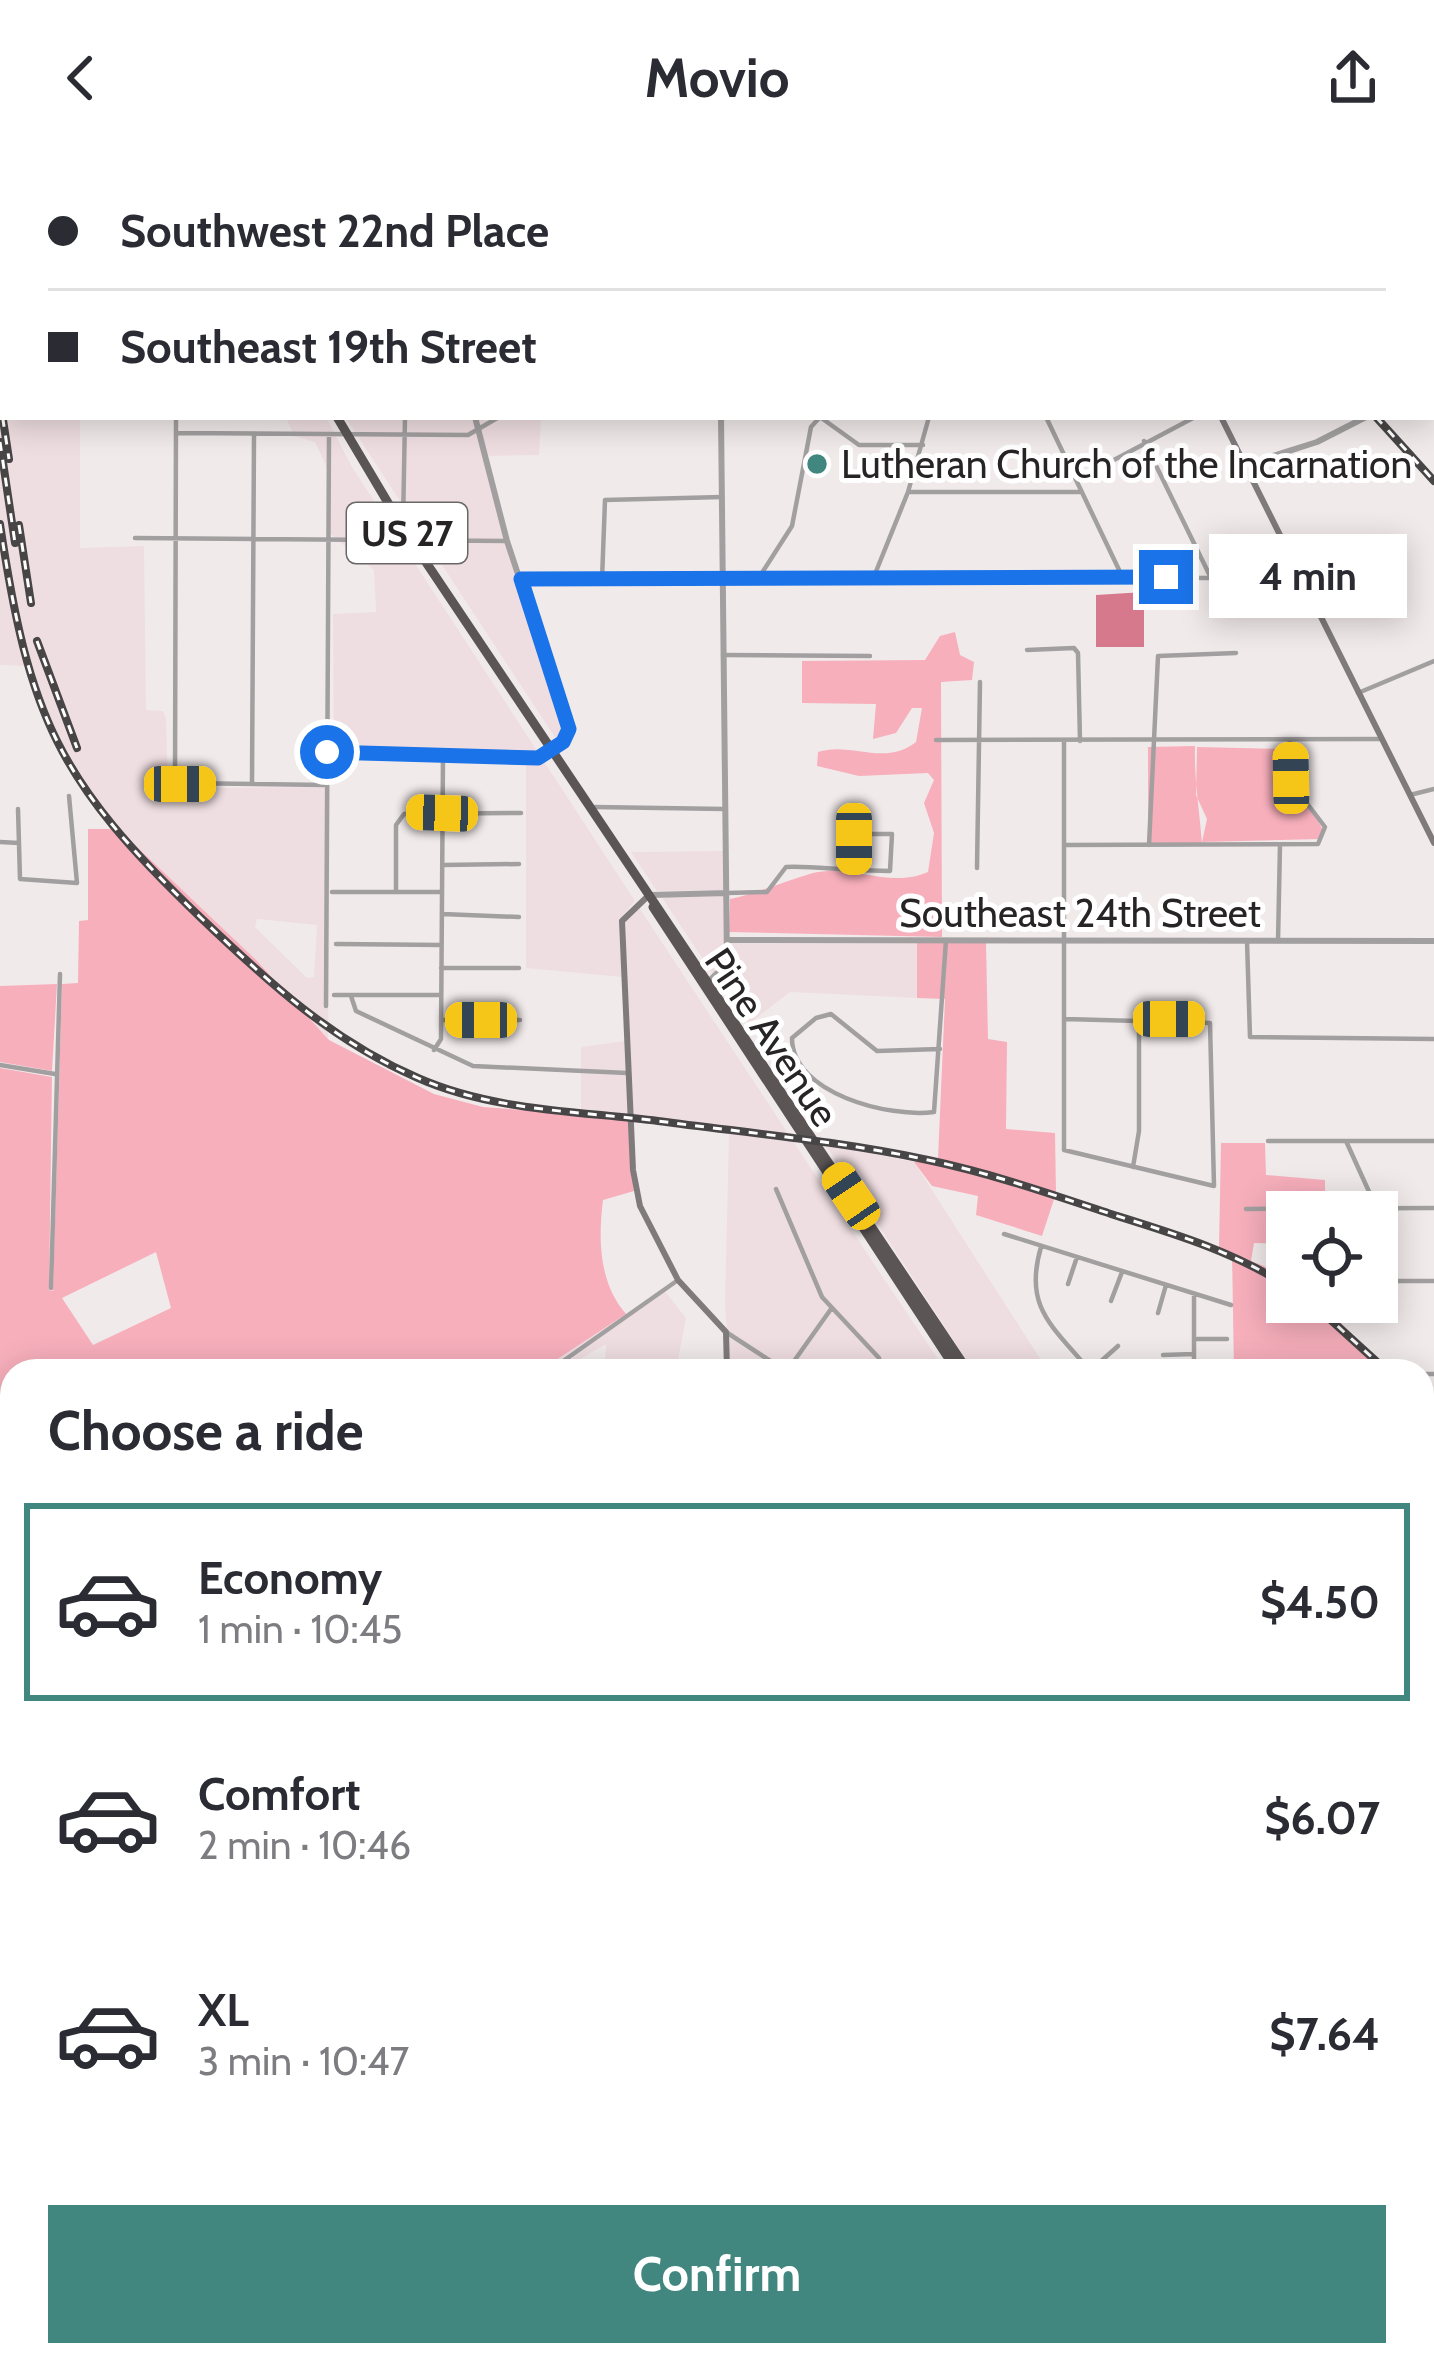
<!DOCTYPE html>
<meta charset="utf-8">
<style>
:root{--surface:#fff;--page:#f2f2f3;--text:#2b2b33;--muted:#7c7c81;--line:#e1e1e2;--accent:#418780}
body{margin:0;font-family:Cabin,sans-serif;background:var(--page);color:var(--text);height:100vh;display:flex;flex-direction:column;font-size:45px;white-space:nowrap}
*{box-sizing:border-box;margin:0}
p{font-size:39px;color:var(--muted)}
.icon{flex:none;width:66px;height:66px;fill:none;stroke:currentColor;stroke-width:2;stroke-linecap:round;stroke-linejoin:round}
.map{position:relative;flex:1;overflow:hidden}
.panel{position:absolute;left:0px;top:1203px;width:1434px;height:1008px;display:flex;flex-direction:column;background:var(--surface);border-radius:36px 36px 0 0;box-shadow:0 6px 30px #0003}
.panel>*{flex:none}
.top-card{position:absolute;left:0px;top:0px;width:1434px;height:264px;box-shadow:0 6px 30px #0003;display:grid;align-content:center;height:264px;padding:0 48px;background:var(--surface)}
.buttons{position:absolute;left:1266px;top:1035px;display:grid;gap:24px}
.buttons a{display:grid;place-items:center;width:132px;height:132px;border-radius:0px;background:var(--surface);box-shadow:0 6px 30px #0003;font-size:60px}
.end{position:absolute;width:54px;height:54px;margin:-27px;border:15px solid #1a73e8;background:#fff;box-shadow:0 0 0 6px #fff}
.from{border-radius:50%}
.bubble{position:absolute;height:84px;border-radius:0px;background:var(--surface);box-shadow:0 6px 30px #0003;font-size:39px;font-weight:700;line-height:84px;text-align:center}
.car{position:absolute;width:36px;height:72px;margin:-36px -18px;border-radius:15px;box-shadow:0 0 9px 3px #0007;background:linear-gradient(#f5c518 24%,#345 0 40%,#f5c518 0 76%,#345 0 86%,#f5c518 0)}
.top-card b{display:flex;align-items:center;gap:42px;height:114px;font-size:45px}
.top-card b+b{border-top:3px solid var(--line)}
.top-card i{width:30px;height:30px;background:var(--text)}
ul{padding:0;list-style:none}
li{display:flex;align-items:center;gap:36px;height:198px;margin:0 24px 18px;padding:0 24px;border:6px solid transparent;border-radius:0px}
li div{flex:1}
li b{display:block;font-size:45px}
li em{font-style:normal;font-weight:700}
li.current{border-color:var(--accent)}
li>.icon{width:108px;height:108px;stroke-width:1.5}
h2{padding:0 48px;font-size:54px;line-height:144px}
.action{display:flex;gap:24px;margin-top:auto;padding:24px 48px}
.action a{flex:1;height:138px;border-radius:0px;background:var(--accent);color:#fff;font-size:48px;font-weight:700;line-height:138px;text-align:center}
header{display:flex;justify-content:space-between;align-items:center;height:156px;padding:0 48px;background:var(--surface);font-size:54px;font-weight:700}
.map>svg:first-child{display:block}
.built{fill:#efdee1;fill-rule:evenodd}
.green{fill:#f7afbc;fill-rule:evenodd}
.water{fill:#d7798d}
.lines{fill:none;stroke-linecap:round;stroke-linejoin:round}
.minor{stroke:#a29fa0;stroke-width:4.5}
.tertiary{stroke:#a29fa0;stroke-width:6}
.secondary{stroke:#7f7a7b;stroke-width:6}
.trunk{stroke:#5b5556;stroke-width:9}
.rail-casing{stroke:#484546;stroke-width:8}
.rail{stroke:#fff;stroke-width:3;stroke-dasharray:9;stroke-linecap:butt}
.route{stroke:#1a73e8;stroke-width:15}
.poi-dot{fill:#418780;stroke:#fff;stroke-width:4.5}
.labels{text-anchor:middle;stroke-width:10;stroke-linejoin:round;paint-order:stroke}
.shield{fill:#fff;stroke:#686666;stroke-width:3}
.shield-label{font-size:36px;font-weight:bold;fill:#272425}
.poi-label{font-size:39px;fill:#272425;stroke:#fff;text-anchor:start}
.street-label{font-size:39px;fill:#272425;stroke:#fff}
</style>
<header><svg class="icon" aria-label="back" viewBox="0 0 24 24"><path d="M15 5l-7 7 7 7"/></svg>Movio<svg class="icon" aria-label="share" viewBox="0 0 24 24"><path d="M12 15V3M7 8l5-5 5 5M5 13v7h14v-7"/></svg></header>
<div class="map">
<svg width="1434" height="2211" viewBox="0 0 1434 2211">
<rect width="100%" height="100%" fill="#f1eaeb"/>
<path class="built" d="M0,149L3,261H80V392L144,390L146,554L163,555L166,563L168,632L330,631L328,882L122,676L89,636L65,598L30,510L0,509ZM257,763L317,769L314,821L307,822L255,771Z
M286,261H326L352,311L635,745L619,764L622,821L526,812V605L334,604L333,458L376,456L374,414L329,377L328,314L315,286L294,280Z
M345,261H473L505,386L566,573L558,586Z
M478,261H547L541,262L539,299L485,300Z
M723,695L724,734L657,735L631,696Z
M661,740H724V808L714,820Z
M638,750L886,1126L946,1215H730L725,1148L729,977L633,963L625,765Z
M729,787H917V842L790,836L746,870L717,825L729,810Z
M625,885L628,962L581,958V891Z
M825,988L914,1006L1048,1215H974Z
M664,1134L686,1162L676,1215H594L605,1206L606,1188L560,1215L555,1204Z"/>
<path class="green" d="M955,476L960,499L974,506L972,524L941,526L942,781L729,776L730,743C759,737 785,725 813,717C853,708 889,733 928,716L934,677L924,647L934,624L928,617L859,620L817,610L818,596C851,585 884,611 916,586L922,552H912L896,577L873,583L876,548L802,547V505L925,504L940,480Z
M1195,590C1194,625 1200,657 1202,689L1148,688V591Z
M1197,591L1287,593C1288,638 1304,637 1323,674L1320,683L1202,686L1207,663L1196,639Z
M88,673H118L256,804L329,884L434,938L483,951L628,962L634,1035L603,1044C598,1084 599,1127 626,1158L556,1204L560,1215H12V1413L0,1410V912L52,921L49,1134L53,1135L62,828L78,827L79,765L88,764ZM156,1096L171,1152L93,1189L62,1142Z
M917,787H986L988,883L1007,886L1006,973L1055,977L1056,1037L1042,1080L976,1059L978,1040L932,1030L914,1006L938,1002L945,843L917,842Z
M57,828L52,915L0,906V830Z
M1221,987H1265L1266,1019L1325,1024V1056H1287V1088L1254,1087L1251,1105L1287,1119V1146H1320L1389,1215H1234L1232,1098L1219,1091Z
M0,1441L12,1444V1727L0,1728Z
M329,2199H717V2211H329Z"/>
<path class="water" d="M1144,436V491H1096V439Z"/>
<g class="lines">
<path class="minor" d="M72,0V3
M177,0V3
M341,0V3
M385,0V3
M1287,0L1290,3
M628,3V0
M1177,3V0
M1311,3V0
M1431,45H1434
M0,125L3,124
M0,152L3,154
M1431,228L1434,230
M176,261L175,627L326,629
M820,261L859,289H923
M1046,261L1121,418
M177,277L468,279L499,261
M1144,285L1210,420
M1078,323L1195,261
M908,336H1082
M403,369L405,261
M135,382L507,385
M875,418L908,336L929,261
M760,420L1210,422L1284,387
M521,423L760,420L792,370L811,271L820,261
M602,424L605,344L722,341
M1027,494L1074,492L1078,497L1080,585
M723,499L870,500
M1358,537L1434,505
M936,584L1380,583
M1064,585V994L1214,1030L1210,867L1065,863
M327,596L538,602L552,595
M252,627L254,279
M1410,639L1434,633
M594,651L725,653
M18,653L20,723L77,727L69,640
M0,686L19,687
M1064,689L1318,688L1325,671L1293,629L1290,586
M1149,689L1158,500L1236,497
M443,709L519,708
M977,712L980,526
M332,736H440
M396,736V669L404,658L521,657
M727,737L767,736L786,711C808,710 831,713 853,714L890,715L892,678H856L853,714
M442,758L519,761
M1247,785L1250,881L1434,883
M1278,785L1280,689
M336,788L441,789
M441,812H519
M334,839H440
M351,840L356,855L473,910L627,917
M326,850L329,278
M441,864H520
M940,893L877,895L831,858L816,862L792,882C792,938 890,962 934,956L946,784
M434,894L441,883L443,599
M0,909L55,918
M1268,985H1434
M1346,985L1376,1051
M1133,1011L1139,975V863
M776,1033L822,1141L879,1202
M1246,1053L1434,1052
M1004,1078L1231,1149
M1041,1091C1023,1152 1053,1170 1090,1215
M1377,1125H1434
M1068,1128L1077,1101
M51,1132L60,818
M1194,1138V1215
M1111,1145L1122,1116
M1158,1157L1166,1129
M726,1176L786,1215
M1197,1183H1227
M1163,1199L1193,1198
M549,1215L678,1124
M787,1215L831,1153
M1090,1215L1118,1190
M1422,1218H1434
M0,1776L12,1769
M0,1933L12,1934
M1429,2060L1434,2088
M137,2199V2211
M235,2199V2211
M1047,2199L1057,2211
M42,2211V2199
M1107,2211L1108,2199
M1235,2211V2199
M1378,2211L1434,2200"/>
<path class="tertiary" d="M465,0V3
M731,3V0
M1395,3V0
M475,261L507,385L569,573L552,595
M1245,309L1317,286L1366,261
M651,739L727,737
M727,784L1434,785
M705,829L727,808L721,261"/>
<path class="secondary" d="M1057,0L1059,3
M0,134H3
M0,144H3
M1431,149H1434
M1221,261L1434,687
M648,740L622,765L633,1014L640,1050L678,1124L726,1176L727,1215
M1422,1367L1434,1370
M1422,1376L1434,1380
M0,1420L12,1423
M0,1431L12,1434
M720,2211V2199"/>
<path class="trunk" d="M270,0V3
M337,261L403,372L968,1215
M653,751L957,1215
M1422,1656L1434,1664
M1422,1680L1434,1688"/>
<g class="rail-casing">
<path id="rail" d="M1175,0L1177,3
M0,244L9,303
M1376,261L1434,325
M0,286L15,387
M0,368C29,562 58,625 200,761C267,825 332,885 418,922C493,955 577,955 658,965C748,977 839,985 928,1004C990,1017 1051,1038 1111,1058C1172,1077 1233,1095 1287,1130
M19,369L31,447
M37,485L77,592
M1311,1146L1387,1215
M1422,1260L1434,1276"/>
</g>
<use href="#rail" class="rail"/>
</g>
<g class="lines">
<path class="route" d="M327,596L538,602L563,586L569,573L521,423L1166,421"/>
</g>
<circle class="poi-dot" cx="817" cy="308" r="12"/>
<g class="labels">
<rect class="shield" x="347" y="347" width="120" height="60" rx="9"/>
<g class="shield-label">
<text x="407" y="390">US 27</text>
</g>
<g class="poi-label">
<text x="841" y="322">Lutheran Church of the Incarnation</text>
</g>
<g class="street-label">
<text x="1080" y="771">Southeast 24th Street</text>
<text transform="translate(772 881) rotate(56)" y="14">Pine Avenue</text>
</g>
</g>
</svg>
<div class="buttons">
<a><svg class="icon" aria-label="locate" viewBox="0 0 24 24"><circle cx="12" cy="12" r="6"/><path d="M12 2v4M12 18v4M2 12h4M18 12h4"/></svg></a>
</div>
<i class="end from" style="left:327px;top:596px"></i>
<i class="end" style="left:1166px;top:421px"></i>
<div class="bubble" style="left:1209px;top:378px;width:198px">4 min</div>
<i class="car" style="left:1291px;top:622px;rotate:359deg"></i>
<i class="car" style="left:180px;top:628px;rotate:90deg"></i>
<i class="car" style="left:442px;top:657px;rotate:272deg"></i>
<i class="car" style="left:854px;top:683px;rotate:180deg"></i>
<i class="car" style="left:1169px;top:863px;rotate:90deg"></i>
<i class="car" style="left:481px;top:864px;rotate:270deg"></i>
<i class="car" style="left:851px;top:1040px;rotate:326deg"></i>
<div class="top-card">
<b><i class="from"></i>Southwest 22nd Place</b>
<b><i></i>Southeast 19th Street</b>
</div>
<section class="panel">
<h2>Choose a ride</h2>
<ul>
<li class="current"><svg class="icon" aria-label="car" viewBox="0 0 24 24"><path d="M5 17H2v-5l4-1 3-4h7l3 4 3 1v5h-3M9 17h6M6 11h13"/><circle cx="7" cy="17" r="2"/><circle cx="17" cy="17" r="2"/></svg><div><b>Economy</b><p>1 min · 10:45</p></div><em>$4.50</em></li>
<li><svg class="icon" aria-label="car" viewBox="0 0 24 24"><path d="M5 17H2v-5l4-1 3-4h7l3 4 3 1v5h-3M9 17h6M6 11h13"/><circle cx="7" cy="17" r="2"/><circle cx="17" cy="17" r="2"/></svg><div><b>Comfort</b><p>2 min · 10:46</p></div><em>$6.07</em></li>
<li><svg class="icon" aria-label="car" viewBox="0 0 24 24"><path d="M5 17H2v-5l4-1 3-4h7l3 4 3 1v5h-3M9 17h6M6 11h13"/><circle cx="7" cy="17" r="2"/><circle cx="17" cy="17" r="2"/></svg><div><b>XL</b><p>3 min · 10:47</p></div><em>$7.64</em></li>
</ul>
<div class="action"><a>Confirm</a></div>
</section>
</div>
